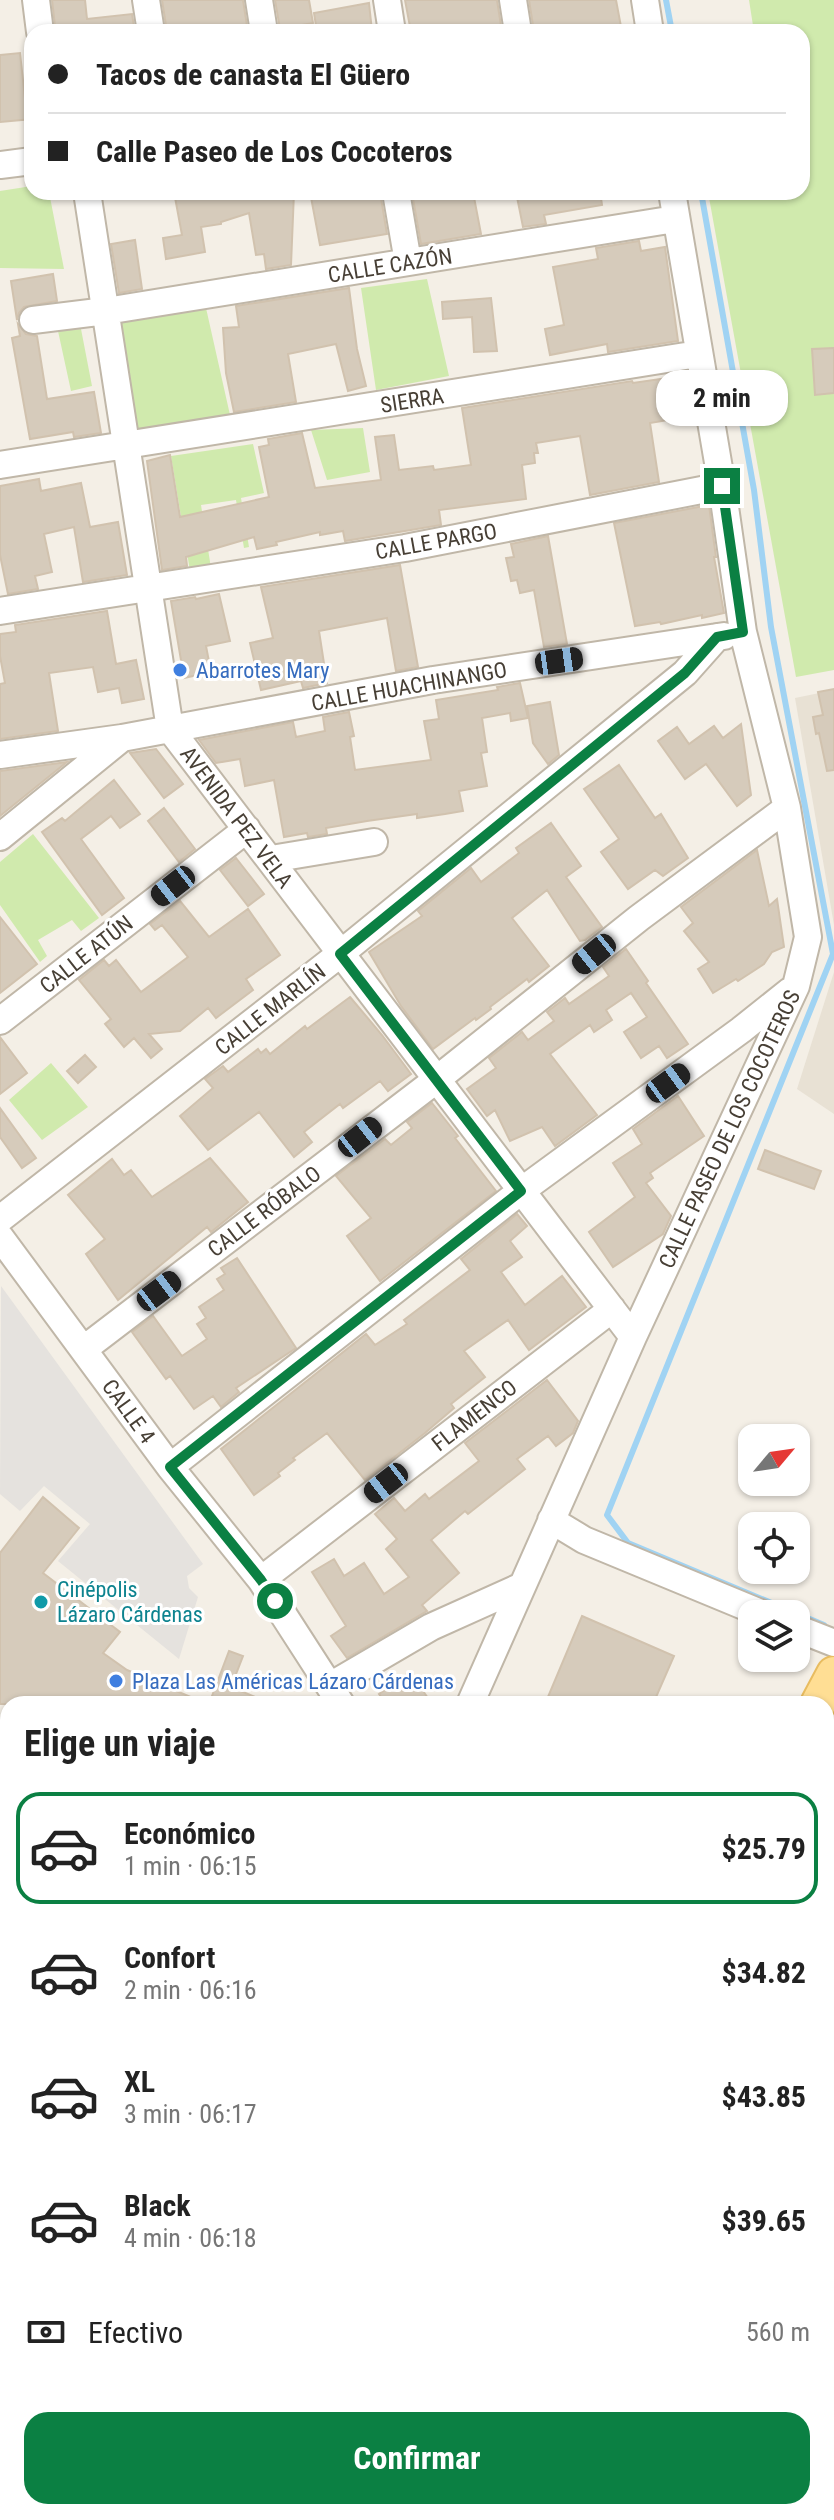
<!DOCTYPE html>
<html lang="es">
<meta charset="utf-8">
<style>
:root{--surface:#fff;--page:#f6f6f6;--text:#222;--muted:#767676;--line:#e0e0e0;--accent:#0b8043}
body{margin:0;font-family:"Roboto Condensed",sans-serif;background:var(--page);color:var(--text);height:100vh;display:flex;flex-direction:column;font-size:30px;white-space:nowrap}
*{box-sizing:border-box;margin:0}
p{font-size:26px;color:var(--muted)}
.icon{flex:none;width:44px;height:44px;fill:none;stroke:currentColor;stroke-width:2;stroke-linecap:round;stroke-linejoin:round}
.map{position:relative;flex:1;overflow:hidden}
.panel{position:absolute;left:0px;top:1696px;width:834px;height:824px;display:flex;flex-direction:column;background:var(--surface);border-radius:24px 24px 0 0;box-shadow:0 2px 6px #0004}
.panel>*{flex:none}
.hud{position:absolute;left:24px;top:24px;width:786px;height:176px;border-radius:24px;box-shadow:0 2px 6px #0004;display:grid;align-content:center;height:176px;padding:0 24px;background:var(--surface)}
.needle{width:52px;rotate:61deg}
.controls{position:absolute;left:738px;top:1424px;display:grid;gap:16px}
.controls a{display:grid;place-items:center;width:72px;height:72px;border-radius:16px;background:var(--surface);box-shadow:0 2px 6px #0004;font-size:40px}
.end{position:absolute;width:36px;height:36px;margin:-18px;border:10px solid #0b8043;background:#fff;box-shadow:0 0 0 4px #fff}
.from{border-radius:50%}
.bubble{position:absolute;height:56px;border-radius:24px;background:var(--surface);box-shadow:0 2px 6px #0004;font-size:26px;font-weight:700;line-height:56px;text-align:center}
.car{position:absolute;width:24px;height:48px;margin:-24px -12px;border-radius:10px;box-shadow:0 0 6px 2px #0007;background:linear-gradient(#222 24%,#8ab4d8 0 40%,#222 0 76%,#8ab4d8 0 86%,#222 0)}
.hud b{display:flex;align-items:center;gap:28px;height:76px;font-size:30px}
.hud b+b{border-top:2px solid var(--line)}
.hud i{width:20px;height:20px;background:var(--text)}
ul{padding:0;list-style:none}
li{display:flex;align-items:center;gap:24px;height:112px;margin:0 16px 12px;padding:0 8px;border:4px solid transparent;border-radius:24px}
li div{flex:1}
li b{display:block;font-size:30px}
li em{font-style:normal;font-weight:700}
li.selected{border-color:var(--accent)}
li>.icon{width:72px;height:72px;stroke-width:1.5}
h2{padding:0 24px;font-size:36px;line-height:96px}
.pay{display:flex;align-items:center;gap:20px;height:88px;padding:0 24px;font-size:30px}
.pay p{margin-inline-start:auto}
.button{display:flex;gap:16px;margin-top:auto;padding:16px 24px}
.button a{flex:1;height:92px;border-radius:24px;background:var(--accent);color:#fff;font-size:32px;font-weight:700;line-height:92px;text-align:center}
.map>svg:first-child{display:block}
.residential{fill:#e8e1d4}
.green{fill:#d0eaad}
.parking{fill:#e5e2de}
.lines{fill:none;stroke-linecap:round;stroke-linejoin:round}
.stream{stroke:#a0d3f3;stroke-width:6}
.building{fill:#d6cbbb;stroke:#d1c2ae;stroke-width:2}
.minor-casing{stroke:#c0b7a8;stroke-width:30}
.major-casing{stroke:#e8bc60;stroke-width:38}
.minor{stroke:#fff;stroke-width:26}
.major{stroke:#ffde94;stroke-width:34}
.route{stroke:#0b8043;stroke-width:10}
.shop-dot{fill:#3f7fe0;stroke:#fff;stroke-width:3}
.culture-dot{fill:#0f9aa8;stroke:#fff;stroke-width:3}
.labels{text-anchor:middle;stroke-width:6;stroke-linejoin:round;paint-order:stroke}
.street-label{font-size:22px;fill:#473f35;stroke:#fff}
.shop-label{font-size:22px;fill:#366cbe;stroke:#fff;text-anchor:start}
.culture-label{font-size:22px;fill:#0d838f;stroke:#fff;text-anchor:start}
</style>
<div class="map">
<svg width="834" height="2520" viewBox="0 0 834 2520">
<rect width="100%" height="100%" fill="#f4efe6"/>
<path class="residential" d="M834,690V925L795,698Z
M834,972V1114L797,1089Z"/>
<path class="green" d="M749,0H834V670L796,677L708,192H802V32H754Z
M32,186V192H49L64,269L0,268V191Z
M427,279L449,376L376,390L361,288Z
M206,308L230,415L137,433L118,321Z
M81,329L92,386L71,391L58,331Z
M363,428L370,472L327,480L311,430Z
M253,444L264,493L241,498L249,547L244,548L236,500L201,505L211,568L190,571L171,456Z
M33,834L99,918L81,931L72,920L38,940L47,956L40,962L0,905V862Z
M51,1063L88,1107L42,1140L9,1100Z
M146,2512H404L412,2516L410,2520H143Z"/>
<path class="parking" d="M1,1286L203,1564L187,1576L189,1588L198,1597L179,1659L58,1561L90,1524L44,1486L20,1511L0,1494Z
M0,1938L8,1944V2093L0,2090Z"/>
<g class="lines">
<path class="stream" d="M666,0L672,32
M701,192L754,490L771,627L833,954L607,1515L628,1543L824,1625
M826,2345L834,2327
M746,2520L749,2512"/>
</g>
<path class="building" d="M52,0H85L87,19L132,14L135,32H64V26H55Z
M162,0H243L248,32H167Z
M275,0H309L313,23L280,29Z
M405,0H497L502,32H411Z
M529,0H616L622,32H534Z
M369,3L372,31L317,32L314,13Z
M20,53L25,98L30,97L32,119L0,122V55Z
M174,192H294L291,265L266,269L264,254L256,255L249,213L221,222V224L201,227L205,252L166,259L163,238L182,235Z
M310,192H380L387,234L320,245Z
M418,192H473L481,234L421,244L412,193Z
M516,192H564V197L600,192L602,205L544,215L546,224L523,227Z
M135,240L142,289L119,293L111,244Z
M639,241L641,251L665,247L678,341L608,352L607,344L550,355L545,329L564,325L553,267L598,259L596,248Z
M53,274L57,301L24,307L19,313L17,320L11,281Z
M349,288L357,349L366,386L348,391L336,344L288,354L296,402L234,412L226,373L223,328L239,327L236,306Z
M491,298L497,351L474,352L472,317L443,319L442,302Z
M18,324L26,334L37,336L47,399L94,392L101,433L74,437L73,432L30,439L12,338L20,336Z
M834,348V393L815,395L812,349Z
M675,377L680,418L650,423L659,482L590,495L580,436L536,443L538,453H534L535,463L522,465L526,499L439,510L441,525L345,541L343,531L320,535V532L276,542L277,545L257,549L254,537L186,557L187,566L162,570L147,461L170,455L180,517L269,497L259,447L269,445L268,439L302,433L315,488L381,480L375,437L394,435L399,470L433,466L434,470L471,465L462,408L632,381L633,383Z
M39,479L41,491L81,483L90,527L118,522L127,575L83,582L74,527L44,534L52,572L35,576L38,589L8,594L0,555V486Z
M709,505L716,557H714L724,613L702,618V615L661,624L660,622L635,626L614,523Z
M548,536L567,644L544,647L534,590L520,593L517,580L511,581L506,558L514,557L511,544Z
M400,565L418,667L396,671L387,618L319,631L327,683L303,688L301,681L261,690L250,643L273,638L261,587Z
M219,594L230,641L206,646L211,672L184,678L171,601L195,597L196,599Z
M107,611L116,664L136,660L144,699L122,703L119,688L98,692L93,667L49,673L58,731L0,739V684L5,683L0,656V634L16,632L15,625Z
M520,683L528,718L511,721L510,713L482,718L487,752L481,753L487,786L459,791L463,811L445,814L417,818V814L367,821L326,828L327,834L308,837L307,833L284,837L274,780L245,786L240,759L216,763L199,740L293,722L296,737L325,731L323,717L349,712L354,736L350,737L355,770L431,760L424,721L439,719L436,700L498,690L497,687Z
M834,689V770L827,771L819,733L816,734L813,717L823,715L818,692Z
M550,702L559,755L548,764L533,743L527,706Z
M741,724L751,795L737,806L706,764L685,779L658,741L677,727L689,744L714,726L723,738Z
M156,749L183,784L164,798L130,753Z
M67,762L0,816V771Z
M619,765L655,818L661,814L688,858L663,876L655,870L628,889L601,852L619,839L584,789Z
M114,780L140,814L120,828L111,816L81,839L124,898L102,915L42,832L62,818L65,821Z
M164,808L195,849L179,862L148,821Z
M551,823L581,866L566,877L602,927L585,940L580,941L547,890L512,918L549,966L529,982L527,979L490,1007L491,1009L476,1020L475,1018L433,1049L401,1006L369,952L422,916L418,911L471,868L481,882L519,853L516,848Z
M757,850L769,906L777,899L784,947L772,952L764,964L738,981L736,979L713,993L698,969L709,962L684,931L693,923L681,907Z
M236,858L264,894L248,906L220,870Z
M180,901L209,937L248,909L280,955L246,979L253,990L216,1018L208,1008L180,1031L149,1034L162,1049L151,1058L134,1038L124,1047L105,1024L111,1019L79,980L104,960L109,966L116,960L141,992L188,957L162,925L155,930L150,924Z
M0,917L37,964L0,993Z
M626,949L648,981L646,983L688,1044L667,1058L659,1046L641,1058L624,1032L647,1017L631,993L606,1010L612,1020L594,1032L590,1025L550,1054L597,1115L555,1146L542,1127L510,1141L495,1110L487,1116L467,1089L496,1068L489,1058L522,1032L528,1040L554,1021L547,1012L565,998L569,1004L609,976L603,967Z
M350,997L382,1035L411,1074L388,1091L380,1081L343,1108L340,1104L304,1132L312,1142L294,1157L259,1112L208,1150L180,1116L213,1088L205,1079L223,1066L228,1072L258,1049L261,1053L266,1049L270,1054L305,1026L307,1029Z
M0,1037L27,1073L0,1094Z
M85,1055L96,1067L78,1083L67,1071Z
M678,1096L704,1136L650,1173L653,1178L646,1183L671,1216L663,1234L613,1267L589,1232L635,1197L613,1163L642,1144L633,1129Z
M432,1103L458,1136L455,1138L496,1191L380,1281L347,1236L371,1218L336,1176L385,1139L391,1145L412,1128L407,1122Z
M0,1108L36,1158L22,1168L0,1137Z
M765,1150L821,1171L814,1189L758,1169Z
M210,1158L248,1202L211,1232L207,1227L118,1300L86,1254L105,1239L68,1195L112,1159L124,1175L131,1170L152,1197Z
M517,1214L527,1226L510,1241L522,1257L501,1272L525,1305L562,1276L586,1307L529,1350L508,1320L464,1351L485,1377L451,1404L454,1408L425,1433L365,1480L327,1433L293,1458L295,1460L278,1473L280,1476L254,1495L221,1449L366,1334L375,1345L407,1324L404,1320L470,1270L461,1259Z
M237,1258L296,1348L236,1388L239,1392L221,1407L213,1396L194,1409L170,1376L166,1379L132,1332L153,1316L182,1356L207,1339L197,1324L206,1318L199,1307L224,1290L217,1279L225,1274L221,1268Z
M547,1380L578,1421L573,1433L556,1446L548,1436L517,1459L525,1469L468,1514L465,1511L431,1540L459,1573L422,1605L427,1611L347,1658L331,1636L346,1626L312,1572L334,1559L344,1576L364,1563L384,1594L409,1577L386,1549L397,1539L375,1514L394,1498L405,1511L425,1494L429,1499L479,1461L465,1443Z
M43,1497L79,1528L43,1573L120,1632L103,1653L127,1670L207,1704H0V1553Z
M582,1616L674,1656L653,1704H545Z
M229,1651L243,1656L231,1687L272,1704H209Z
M410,1672L432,1704H386L379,1694Z"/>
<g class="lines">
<g class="minor-casing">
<path id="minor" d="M36,0L40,32
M146,0L151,32
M259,0L264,32
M387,0L392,32
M513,0L518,32
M645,0L650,32
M0,165L32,161
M87,192L170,729L633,1337
M396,192L408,262
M33,320L106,311L675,219
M0,465L698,354
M0,611L405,548L722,486
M0,755L122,738L433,680L724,636
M0,837L122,738
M271,859L374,842
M0,1021L247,829
M0,1219L340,954L685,673L717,637
M0,1237L170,1467L261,1580L341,1704
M84,1349L436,1080L639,918L787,808
M170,1467L521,1191L741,1030L790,991
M551,1520L584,1540L763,1614
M261,1580L612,1309
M796,1628L834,1643
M330,1686L431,1627L522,1586
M470,1704L633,1337L796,986L808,937L787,808L743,632L722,486L672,192
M0,2251L8,2254
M826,2259L834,2244
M0,2289L8,2292
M826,2300L834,2305
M0,2456L8,2453
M104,2520L107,2512
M679,2520L684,2512"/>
</g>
<g class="major-casing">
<path id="major" d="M818,1704L834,1674
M826,1792L834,1774
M449,2520L452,2512
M503,2520L506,2512"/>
</g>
<use href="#minor" class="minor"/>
<use href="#major" class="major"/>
</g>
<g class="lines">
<path class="route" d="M275,1601L261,1580L170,1467L521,1191L340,954L685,673L717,637L743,632L722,486"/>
</g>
<g class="shop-dot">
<circle cx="180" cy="670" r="8"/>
<circle cx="116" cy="1681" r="8"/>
</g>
<circle class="culture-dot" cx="41" cy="1602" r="8"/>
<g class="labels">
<g class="street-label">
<text transform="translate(390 265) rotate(-9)" y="8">CALLE CAZÓN</text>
<text transform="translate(412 400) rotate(-9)" y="8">SIERRA</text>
<text transform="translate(436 541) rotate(-10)" y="8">CALLE PARGO</text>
<text transform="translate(409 686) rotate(-10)" y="8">CALLE HUACHINANGO</text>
<text transform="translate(237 817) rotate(53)" y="8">AVENIDA PEZ VELA</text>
<text transform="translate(86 954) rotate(-38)" y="8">CALLE ATÚN</text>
<text transform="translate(270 1009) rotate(-38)" y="8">CALLE MARLÍN</text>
<text transform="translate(729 1129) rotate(-65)" y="8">CALLE PASEO DE LOS COCOTEROS</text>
<text transform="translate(264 1211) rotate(-37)" y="8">CALLE RÓBALO</text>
<text transform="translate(129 1411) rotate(54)" y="8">CALLE 4</text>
<text transform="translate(474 1415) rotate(-38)" y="8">FLAMENCO</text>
</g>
<g class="shop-label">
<text x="196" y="678">Abarrotes Mary</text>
<text x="132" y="1689">Plaza Las Américas Lázaro Cárdenas</text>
</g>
<g class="culture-label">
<text x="57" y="1597">Cinépolis<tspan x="57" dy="25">Lázaro Cárdenas</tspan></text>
</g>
</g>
</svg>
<div class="controls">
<a><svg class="needle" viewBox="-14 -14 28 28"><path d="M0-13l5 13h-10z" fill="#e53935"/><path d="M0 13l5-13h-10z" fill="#767676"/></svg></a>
<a><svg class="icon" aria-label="locate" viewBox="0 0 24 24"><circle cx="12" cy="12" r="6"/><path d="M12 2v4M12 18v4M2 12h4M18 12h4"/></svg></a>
<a><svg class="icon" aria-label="layers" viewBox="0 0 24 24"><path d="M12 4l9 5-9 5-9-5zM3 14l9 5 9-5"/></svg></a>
</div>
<i class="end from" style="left:275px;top:1601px"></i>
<i class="end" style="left:722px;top:486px"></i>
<div class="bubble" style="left:656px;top:370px;width:132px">2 min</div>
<i class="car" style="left:559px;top:661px;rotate:82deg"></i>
<i class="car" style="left:173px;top:886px;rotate:232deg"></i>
<i class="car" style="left:594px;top:954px;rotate:231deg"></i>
<i class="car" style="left:668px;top:1083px;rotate:54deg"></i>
<i class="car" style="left:360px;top:1137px;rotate:52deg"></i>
<i class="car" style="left:159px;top:1291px;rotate:53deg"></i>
<i class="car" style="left:386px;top:1483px;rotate:232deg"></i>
<div class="hud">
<b><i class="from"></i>Tacos de canasta El Güero</b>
<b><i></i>Calle Paseo de Los Cocoteros</b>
</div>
<section class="panel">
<h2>Elige un viaje</h2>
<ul>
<li class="selected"><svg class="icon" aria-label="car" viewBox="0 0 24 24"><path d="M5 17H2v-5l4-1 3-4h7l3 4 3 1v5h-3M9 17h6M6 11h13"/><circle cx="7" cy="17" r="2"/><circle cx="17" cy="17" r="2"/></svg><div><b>Económico</b><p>1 min · 06:15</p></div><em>$25.79</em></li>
<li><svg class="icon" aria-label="car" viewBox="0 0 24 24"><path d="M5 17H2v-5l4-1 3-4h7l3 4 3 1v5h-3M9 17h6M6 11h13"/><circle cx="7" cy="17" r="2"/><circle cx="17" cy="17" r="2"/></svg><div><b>Confort</b><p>2 min · 06:16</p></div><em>$34.82</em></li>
<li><svg class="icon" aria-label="car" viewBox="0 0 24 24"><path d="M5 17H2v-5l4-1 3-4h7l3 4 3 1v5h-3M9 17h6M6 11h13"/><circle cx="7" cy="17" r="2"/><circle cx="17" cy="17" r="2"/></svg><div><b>XL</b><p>3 min · 06:17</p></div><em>$43.85</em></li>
<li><svg class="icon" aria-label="car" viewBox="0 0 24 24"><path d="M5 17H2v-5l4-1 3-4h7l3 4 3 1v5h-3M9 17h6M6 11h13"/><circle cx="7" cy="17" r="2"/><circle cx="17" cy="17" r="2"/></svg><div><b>Black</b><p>4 min · 06:18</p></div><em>$39.65</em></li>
</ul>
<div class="pay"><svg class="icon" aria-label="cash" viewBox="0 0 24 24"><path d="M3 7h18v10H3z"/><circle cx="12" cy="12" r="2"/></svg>Efectivo<p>560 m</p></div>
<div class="button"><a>Confirmar</a></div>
</section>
</div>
